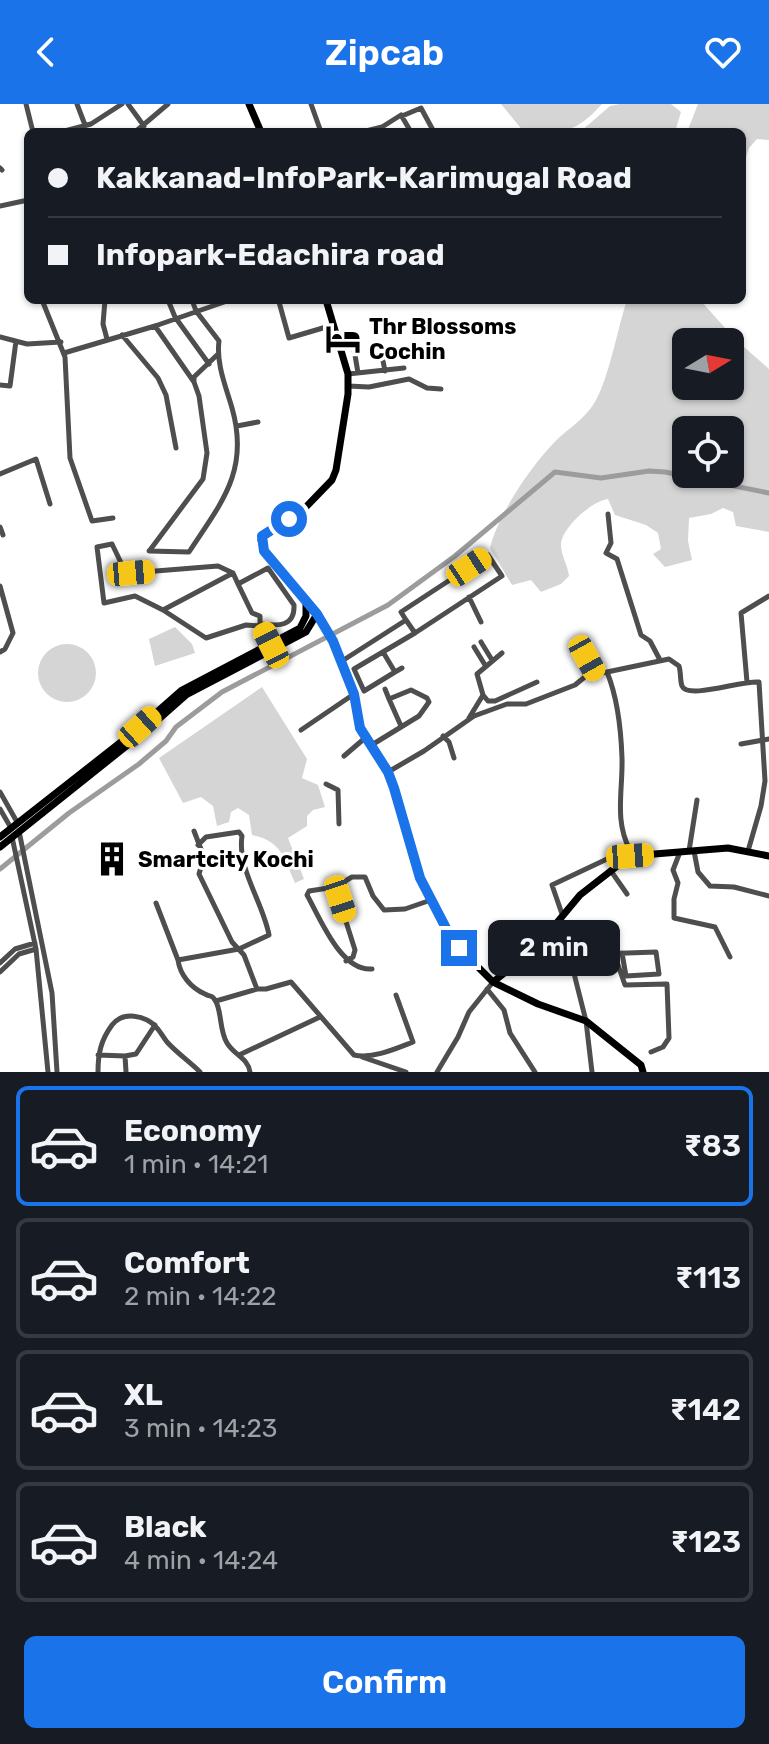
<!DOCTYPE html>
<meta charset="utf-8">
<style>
:root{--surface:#171b24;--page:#20242c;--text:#f1f3f6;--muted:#9ea1a6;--line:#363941;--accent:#1a73e8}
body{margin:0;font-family:Rubik,sans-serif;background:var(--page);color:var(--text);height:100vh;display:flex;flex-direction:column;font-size:30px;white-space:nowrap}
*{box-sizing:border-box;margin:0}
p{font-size:26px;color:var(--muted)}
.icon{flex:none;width:44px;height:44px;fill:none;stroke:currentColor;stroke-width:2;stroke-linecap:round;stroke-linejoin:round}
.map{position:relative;height:968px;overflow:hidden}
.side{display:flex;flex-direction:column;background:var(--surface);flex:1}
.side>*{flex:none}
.guide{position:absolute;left:24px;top:24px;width:722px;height:176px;border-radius:12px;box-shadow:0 2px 6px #0004;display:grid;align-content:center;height:176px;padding:0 24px;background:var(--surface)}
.needle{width:52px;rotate:80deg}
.tools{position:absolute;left:672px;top:224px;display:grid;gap:16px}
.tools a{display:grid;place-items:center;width:72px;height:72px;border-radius:12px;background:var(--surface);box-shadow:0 2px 6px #0004;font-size:40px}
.end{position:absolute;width:36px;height:36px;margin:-18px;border:10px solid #1a73e8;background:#fff;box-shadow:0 0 0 4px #fff}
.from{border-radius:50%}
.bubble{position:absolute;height:56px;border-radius:12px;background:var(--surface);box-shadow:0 2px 6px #0004;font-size:26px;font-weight:600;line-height:56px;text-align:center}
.car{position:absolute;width:24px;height:48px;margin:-24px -12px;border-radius:10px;box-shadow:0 0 6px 2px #0007;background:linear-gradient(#f5c518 24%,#345 0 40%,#f5c518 0 76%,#345 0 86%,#f5c518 0)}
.guide b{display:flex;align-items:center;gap:28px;height:76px;font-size:30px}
.guide b+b{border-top:2px solid var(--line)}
.guide i{width:20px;height:20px;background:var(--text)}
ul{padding:14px 0 0;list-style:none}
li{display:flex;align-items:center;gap:24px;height:120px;margin:0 16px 12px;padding:0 8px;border:4px solid var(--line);border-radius:12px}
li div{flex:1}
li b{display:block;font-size:30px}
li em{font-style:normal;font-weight:600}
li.current{border-color:var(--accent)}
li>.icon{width:72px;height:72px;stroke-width:1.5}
.primary-button{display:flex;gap:16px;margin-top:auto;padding:16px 24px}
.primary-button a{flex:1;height:92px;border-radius:12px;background:var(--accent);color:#fff;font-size:32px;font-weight:600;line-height:92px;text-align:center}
header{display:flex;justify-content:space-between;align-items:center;height:104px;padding:0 24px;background:var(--accent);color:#fff;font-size:36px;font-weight:600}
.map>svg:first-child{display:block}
.green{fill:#d5d5d5;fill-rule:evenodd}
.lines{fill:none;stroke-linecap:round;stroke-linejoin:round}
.canal{stroke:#9c9c9c;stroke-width:5}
.minor{stroke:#4e4e4e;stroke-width:5}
.major{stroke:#000;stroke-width:7}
.route{stroke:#1a73e8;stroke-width:10}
.labels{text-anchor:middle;stroke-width:6;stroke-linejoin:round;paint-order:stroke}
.poi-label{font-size:22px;font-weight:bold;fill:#000;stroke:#fff;text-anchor:start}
</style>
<header><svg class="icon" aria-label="back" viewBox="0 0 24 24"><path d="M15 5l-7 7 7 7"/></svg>Zipcab<svg class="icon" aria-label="heart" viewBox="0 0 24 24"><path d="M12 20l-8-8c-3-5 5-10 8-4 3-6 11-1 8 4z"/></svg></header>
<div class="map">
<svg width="769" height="968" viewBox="0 0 769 968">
<rect width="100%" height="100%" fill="#fff"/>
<path class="green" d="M501,0H602C574,31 563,28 524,28Z
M620,0H671L681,8L675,28H580L610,2Z
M698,0H769V36L757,35L749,44L742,66V28H687Z
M627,196H700L736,236L769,265V428L736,422L733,408L723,404L711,410L689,414L688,437L692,456L665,463L653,450L661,445L658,429L646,421L615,411L608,395C592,397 561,424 561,441C561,451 568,462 569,472L561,480L541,488L531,476L512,481L490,444C498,410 535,355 562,331C575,320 587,312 596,296C609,273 618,223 627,196ZM686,238H730V282H686ZM686,326H730V370H686Z
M175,523L192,540L195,549L155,562L149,535Z
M38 569a29 29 0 1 1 58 0a29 29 0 1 1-58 0Z
M262,583L307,655L302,674L318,681L325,703L313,706L307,712V722L288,734L304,775L295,779C284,754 282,737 252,731L249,711L238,704L231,708L229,718L217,722L213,702L201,693L183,699L159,654Z"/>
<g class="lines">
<path class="canal" d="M0,765L69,709L139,660L166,637L176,623L222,588L388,501L455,452L555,368L601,374L649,367L665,368L769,389"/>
<path class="minor" d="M26,0L33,28
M77,0L85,21
M128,0L144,22
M311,0L321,28
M402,12L421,4L434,28
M61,28L91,20L122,0
M135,28L168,0
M362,28L382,23L401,11L411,28
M0,64L2,66
M0,102L28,96
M28,137V138
M42,196L65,253L70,354L92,417L113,414
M105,196L103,220L107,235
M168,196L175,213L209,260
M279,198L289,234L333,221
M122,231L158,274L166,291L176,344
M0,233L27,240L61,238
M354,245L358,269
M64,249L155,222L230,196
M383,257L385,267
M348,270L404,264
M194,278V273L217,251
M0,281L10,282L16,237
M348,282L369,283L409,275L427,284L441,285
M237,322L258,318
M0,370L36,355L50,400
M608,410L611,439L606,449L617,455L641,531L650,537L660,556
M0,423L3,431
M150,446L203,375L207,349L199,292L194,278L155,222
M149,447L189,448C221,399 250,367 232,304C226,283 216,260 219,237L196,207L192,196
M238,480L252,509L260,512V522L271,541
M0,482L13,529L5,545L0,548
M469,493L481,518
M163,506L233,469
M260,522L246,521L206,534L163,506L135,492L104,499L97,443L112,440L124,465L131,469L218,462L233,469L238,480L268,464L294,501C295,523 278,522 262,520
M481,538L492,556
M578,538L595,570
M474,543L485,561
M383,548L395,568L364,587L354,565L415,529
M342,557L406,516L415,529L502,472L488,451L401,508L406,516
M395,568L402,564
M607,568L669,555L679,562C681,568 680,577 682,582C688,596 742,576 759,578L765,677L761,702L748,747
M747,578L741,509L769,492
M385,585L389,595
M483,591L477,570L502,549
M469,614L483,591L488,597H495L537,578
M301,626L354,590
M443,632L449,638L454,654
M741,640L769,635
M370,642L419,612L429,598L427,594L411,586L389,595L401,622
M344,652L365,634
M388,668L424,647L474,612L507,600H526L575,581L586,572L607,568C618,595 621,625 622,654C623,686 614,717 630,746
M326,680L338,686L339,720
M0,688L17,718
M0,705L11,724
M19,727L52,889L57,968
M194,727L204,753L199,770L232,838L244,851L257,885H266L291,878L354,951C373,955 395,945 413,938L396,891
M12,733L36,845L48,968
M689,747L697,696
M694,747L698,768L710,782L734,783L769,792
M680,748L673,766L678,779L674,795V814L715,823L730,853
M611,767L627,790
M335,783L355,846L353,853L346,857
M156,799L178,856L239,845L269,831C263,798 237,765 242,732L239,728L206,733L198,741
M562,810L552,781L624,747H630
M560,814L586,917L592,968
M570,851L656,848L659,870L626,872L622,849
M178,856C180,871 191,884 205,890C212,894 211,890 215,896C222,906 219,926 227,939C234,951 248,954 250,968
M0,859L15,845L35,839
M571,859L610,854L618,861L625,881L667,880L669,934L663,943L651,948
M372,865C341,868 320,814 307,791L309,787L335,783L352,773H365L373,792L384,806L405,805L431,796
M0,868L19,850L36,845
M487,885L504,906L510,929L535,968
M216,897L257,885
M98,951L125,952L126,968
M239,951L320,913
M125,952L136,950L155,921
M362,953L406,968
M98,968C98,949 101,936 112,921C123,907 145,911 156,923C160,927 163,933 167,938C177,949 190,958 200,968
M437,968L458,933L469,908L493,878"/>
<path class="major" d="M249,0L261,28
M326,196L348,270V290L336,366L332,376L304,405L265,429L261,436L264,447L317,510L333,537L354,590L360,624L388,668L394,684L420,774L448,828L459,844L493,878L538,900L586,917L641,961L643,968
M0,733L140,623L182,586L300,524L306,512V499
M0,743L144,628L186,591L306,528L317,510
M493,878L535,845L580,791L630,752L728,744L769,752"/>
</g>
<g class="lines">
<path class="route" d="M289,415L262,432L264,447L317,510L333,537L354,590L360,624L388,668L394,684L420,774L448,828L459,844"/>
</g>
<defs>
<g id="hotel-bare" transform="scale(2.76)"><path d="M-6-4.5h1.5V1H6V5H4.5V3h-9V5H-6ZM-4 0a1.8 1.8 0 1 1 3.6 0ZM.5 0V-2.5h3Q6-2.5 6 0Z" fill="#000" stroke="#fff" stroke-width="2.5" paint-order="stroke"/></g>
<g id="building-bare" transform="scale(2.76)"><path d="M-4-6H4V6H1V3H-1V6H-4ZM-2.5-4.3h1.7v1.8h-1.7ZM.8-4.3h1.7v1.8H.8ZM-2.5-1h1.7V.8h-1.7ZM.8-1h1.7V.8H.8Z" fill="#000" stroke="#fff" stroke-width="2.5" paint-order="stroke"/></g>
</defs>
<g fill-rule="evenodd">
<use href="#hotel-bare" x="343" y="235"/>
<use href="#building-bare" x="112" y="755"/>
</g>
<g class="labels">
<g class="poi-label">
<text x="369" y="230">Thr Blossoms<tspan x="369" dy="25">Cochin</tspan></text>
<text x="138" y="763">Smartcity Kochi</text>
</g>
</g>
</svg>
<div class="tools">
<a><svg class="needle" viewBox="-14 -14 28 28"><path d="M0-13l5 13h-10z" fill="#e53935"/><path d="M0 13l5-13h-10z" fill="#9ea1a6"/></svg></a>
<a><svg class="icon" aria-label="locate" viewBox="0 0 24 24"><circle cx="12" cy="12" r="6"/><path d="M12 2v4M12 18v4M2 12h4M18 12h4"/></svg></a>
</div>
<i class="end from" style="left:289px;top:415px"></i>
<i class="end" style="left:459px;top:844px"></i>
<div class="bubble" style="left:488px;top:816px;width:132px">2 min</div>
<i class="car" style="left:469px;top:463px;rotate:57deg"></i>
<i class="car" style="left:131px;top:469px;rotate:85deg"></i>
<i class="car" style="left:271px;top:541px;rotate:333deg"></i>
<i class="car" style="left:587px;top:554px;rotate:151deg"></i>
<i class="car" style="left:140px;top:623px;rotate:48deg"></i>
<i class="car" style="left:630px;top:752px;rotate:86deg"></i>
<i class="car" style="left:340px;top:795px;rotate:162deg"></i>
<div class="guide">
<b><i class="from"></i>Kakkanad-InfoPark-Karimugal Road</b>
<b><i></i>Infopark-Edachira road</b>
</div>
</div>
<section class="side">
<ul>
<li class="current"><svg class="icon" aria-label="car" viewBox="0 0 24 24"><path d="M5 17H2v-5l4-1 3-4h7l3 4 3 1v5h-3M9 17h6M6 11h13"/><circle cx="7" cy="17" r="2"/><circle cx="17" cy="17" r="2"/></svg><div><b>Economy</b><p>1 min · 14:21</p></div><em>₹83</em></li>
<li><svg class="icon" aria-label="car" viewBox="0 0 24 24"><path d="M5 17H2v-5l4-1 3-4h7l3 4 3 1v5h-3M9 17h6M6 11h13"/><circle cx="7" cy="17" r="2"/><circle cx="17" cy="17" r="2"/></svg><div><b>Comfort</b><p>2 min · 14:22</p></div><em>₹113</em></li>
<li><svg class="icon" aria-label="car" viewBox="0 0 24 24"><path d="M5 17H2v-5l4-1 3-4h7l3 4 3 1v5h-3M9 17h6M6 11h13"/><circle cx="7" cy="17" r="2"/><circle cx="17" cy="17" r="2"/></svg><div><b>XL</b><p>3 min · 14:23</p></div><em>₹142</em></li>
<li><svg class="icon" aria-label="car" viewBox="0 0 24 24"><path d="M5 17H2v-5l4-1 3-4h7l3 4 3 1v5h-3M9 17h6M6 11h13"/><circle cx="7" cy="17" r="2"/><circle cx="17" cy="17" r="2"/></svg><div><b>Black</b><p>4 min · 14:24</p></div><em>₹123</em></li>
</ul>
<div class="primary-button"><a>Confirm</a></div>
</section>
